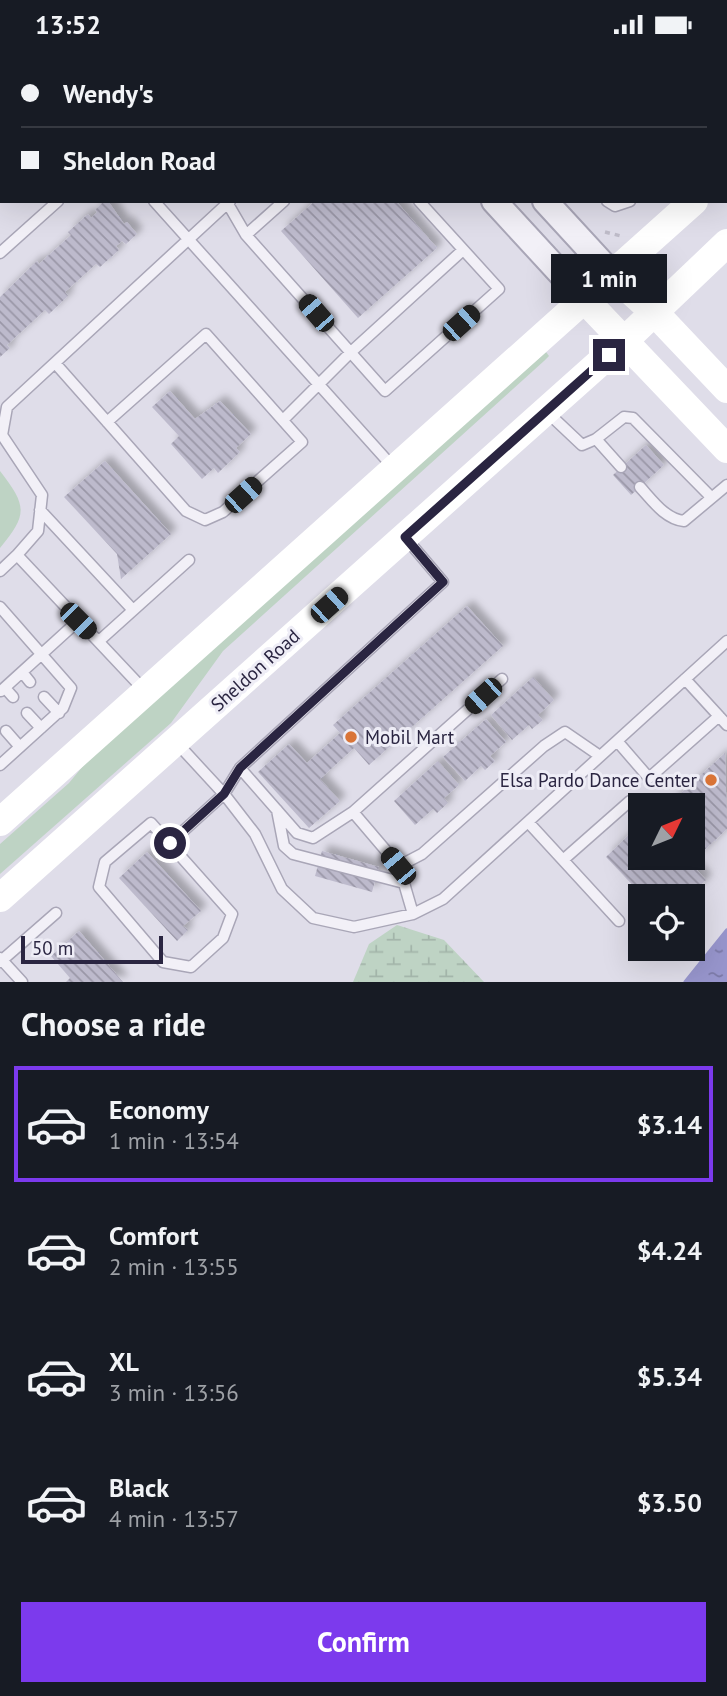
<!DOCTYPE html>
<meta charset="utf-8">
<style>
:root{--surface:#171b24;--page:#242831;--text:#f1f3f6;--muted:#9ea1a6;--line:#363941;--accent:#7c3aed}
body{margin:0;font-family:"PT Sans",sans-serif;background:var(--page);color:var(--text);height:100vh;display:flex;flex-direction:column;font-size:26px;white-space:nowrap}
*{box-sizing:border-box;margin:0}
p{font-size:23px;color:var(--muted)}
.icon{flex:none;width:38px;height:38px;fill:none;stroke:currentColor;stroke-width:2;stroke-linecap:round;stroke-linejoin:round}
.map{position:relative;height:933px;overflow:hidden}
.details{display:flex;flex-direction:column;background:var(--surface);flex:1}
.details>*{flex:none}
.guide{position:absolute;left:0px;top:0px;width:728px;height:154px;box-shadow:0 7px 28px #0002;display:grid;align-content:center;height:154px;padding:0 21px;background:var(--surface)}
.needle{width:46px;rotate:47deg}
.tools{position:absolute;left:628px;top:744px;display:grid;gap:14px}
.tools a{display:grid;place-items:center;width:77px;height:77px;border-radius:0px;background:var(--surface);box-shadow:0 7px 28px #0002;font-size:35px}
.scale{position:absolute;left:21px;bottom:18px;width:142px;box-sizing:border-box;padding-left:7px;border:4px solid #2a2541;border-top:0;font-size:19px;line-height:24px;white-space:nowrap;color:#2a2541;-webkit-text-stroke:5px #eeedf6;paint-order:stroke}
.end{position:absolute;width:32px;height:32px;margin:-16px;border:9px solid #2a2541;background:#fff;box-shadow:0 0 0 4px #fff}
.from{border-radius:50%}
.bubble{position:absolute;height:49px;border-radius:0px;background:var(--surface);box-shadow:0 7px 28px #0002;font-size:23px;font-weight:800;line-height:49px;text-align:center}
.car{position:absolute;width:21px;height:42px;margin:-21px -10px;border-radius:9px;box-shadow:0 0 5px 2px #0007;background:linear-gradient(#222 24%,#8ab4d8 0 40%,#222 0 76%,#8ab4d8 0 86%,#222 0)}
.guide b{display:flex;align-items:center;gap:24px;height:66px;font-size:26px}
.guide b+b{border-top:2px solid var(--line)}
.guide i{width:18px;height:18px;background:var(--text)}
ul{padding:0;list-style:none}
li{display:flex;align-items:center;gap:21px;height:116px;margin:0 14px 10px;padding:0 7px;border:4px solid transparent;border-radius:0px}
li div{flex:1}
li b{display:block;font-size:26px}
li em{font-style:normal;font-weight:800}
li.on{border-color:var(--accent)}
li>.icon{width:63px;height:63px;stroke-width:1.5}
h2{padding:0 21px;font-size:32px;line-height:84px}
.cta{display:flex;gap:14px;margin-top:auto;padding:14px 21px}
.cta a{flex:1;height:80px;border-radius:0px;background:var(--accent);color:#fff;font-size:28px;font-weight:800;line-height:80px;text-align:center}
.status{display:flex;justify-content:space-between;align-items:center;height:49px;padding:0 35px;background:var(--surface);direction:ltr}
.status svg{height:19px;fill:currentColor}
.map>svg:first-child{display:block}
.green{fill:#bed3c4}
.wetland{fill:url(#wetland-marsh)}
.water{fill:url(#water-ripples)}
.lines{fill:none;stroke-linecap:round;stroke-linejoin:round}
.stream{stroke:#9795cc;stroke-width:5}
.building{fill:url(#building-back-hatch);filter:url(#shadow)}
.service-casing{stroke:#a9a6b7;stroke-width:13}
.tertiary-casing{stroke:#a9a6b7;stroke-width:28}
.path{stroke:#bebbc8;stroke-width:3.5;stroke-dasharray:5 5;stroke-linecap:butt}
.service{stroke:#f2f0f7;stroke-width:10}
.tertiary{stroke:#f2f0f7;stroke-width:24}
.secondary{stroke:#fff;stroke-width:28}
.route{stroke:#2a2541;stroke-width:9}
.poi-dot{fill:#d97437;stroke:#eeedf6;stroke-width:2.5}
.labels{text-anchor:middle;stroke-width:6;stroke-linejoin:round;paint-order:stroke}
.street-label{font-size:19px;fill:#2a2541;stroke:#eeedf6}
.poi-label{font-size:19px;fill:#2a2541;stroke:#eeedf6;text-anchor:start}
</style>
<div class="status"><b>13:52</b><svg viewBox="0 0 49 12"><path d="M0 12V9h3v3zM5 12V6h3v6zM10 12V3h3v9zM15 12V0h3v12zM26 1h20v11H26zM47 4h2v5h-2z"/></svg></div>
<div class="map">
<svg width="727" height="933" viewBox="0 0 727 933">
<defs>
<pattern id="wetland-marsh" width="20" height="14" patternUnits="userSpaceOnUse" patternTransform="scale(1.75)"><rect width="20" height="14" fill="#bed3c4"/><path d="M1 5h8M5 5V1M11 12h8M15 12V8" fill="none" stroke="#a3b5aa"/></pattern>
<pattern id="water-ripples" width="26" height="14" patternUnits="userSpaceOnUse" patternTransform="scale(1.75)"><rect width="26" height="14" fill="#9795cc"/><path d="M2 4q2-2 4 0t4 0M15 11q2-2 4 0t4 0" fill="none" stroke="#7b79a7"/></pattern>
<pattern id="building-back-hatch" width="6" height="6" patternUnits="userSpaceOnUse" patternTransform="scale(1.75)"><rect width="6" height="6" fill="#bdbacc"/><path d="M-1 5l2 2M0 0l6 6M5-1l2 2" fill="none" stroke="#9a97a7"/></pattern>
<filter id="shadow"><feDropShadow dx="6" dy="-6" stdDeviation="3.5" flood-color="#0004"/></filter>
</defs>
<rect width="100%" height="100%" fill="#dfdde9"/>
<path class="green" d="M546,303L549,307L544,312L223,602L171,674L0,825V795L69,734L111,683Z
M0,422C27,457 28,465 0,499Z"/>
<path class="wetland" d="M397,876L444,891L484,933H353L369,895Z"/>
<path class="water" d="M727,880V933H686Z"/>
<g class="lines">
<path class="stream" d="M686,933L727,882"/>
</g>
<path class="building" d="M104,152H108L124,175L127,173L137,185L126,195L122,192L116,197L119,201L100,218L96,215L65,243L68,247L49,265L45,261L7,296L10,299L0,308V248L37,212L39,215L71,186L68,183L88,165L91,169L97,163L95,161Z
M315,152H396L437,199L358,269L281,182Z
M170,342L195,370L220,352L251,385L236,399L240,403L218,424L214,419L202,430L171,395L179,387L152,358Z
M646,396L664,416L631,446L613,426Z
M105,412L171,485L121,530L117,505L64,448Z
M467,557L503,597L369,716L354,699L320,730L340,752L309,779L258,723L289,695L307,714L340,684L333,676Z
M533,628L554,651L538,666L543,671L532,680L529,676L512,691L491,666Z
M486,670L506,693L490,707L495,712L485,721L481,717L465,732L443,708Z
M725,704L727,780L698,807L693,802V756H668Z
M438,712L459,736L444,749L448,754L437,764L433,760L415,776L394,752Z
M640,775V808H685L706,831L689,847H643L606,808Z
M322,802L379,818L372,843L315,827Z
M147,803L201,862L183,877L188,881L177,892L119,829Z
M79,882L99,905L123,933H66L70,929L51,907Z"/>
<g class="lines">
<g class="service-casing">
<path id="service" d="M162,0L164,2
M626,0L628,2
M133,2L135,0
M439,2L441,0
M615,2L616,0
M726,47L727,46
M726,107L727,108
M0,121L2,120
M154,152L392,417
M607,152L615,157L630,152
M228,155L246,186L385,342L499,240L419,152
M246,186L284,152
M0,204L58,152
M55,314L186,462L205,471L223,463L302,393L206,285L107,373
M547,363L582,396L596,390L624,368L633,369L711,448
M283,371L351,303L463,201
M596,390L621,418
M640,438C652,451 665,470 684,472L727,436
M40,461L133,561
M405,488L443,533L240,719L224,745L255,785L282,840L313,869L354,878L413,865
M0,522L17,506
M0,558L71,639L63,659L0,716
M99,592L189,511
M22,623L30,633
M685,630L727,676
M5,639L13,648
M144,641L17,506L38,482L42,446L2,386L7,358L230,152
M1,642L78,572
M44,648L59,664
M27,664L41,679
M6,682L20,698
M617,692L649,729L719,667
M240,719L297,784L313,789L353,763L502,630
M277,761L284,797L293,805L404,834
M353,763L399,817L413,865L443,850L727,592
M528,773L619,872
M151,774L232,865L223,889L191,918L163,913L99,838L105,813Z
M170,794L224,745L176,693
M563,811L630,752
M399,817L422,805L544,697L565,683L600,707
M0,909L22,933
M0,913L56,864"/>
</g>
<g class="tertiary-casing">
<path id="tertiary" d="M353,0L355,2
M403,0L405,2
M494,152L585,251
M545,152L613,226"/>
</g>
<path class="path" d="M605,183L621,187"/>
<use href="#service" class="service"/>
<use href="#tertiary" class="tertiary"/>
<path class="secondary" d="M726,123L727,122
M613,226L654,263L727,340
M585,251L727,400
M0,773L694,152
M0,849L624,292L727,194"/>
</g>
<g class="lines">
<path class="route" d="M170,794L224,745L240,719L443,533L405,488L609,306"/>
</g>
<g class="poi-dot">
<circle cx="351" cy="688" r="7"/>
<circle cx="711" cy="731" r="7"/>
</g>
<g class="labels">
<g class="street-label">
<text transform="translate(255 621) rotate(-42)" y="7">Sheldon Road</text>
</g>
<g class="poi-label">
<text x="365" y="695">Mobil Mart</text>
<text x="697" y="738" text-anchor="end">Elsa Pardo Dance Center</text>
</g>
</g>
</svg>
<div class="tools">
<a><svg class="needle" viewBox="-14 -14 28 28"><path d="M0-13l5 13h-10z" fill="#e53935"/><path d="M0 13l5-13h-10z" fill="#9ea1a6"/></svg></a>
<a><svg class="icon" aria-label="locate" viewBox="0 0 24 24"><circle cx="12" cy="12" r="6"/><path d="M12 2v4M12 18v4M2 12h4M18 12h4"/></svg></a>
</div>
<div class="scale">50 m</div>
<i class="end from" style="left:170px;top:794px"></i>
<i class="end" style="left:609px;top:306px"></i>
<div class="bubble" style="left:551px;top:205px;width:116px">1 min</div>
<i class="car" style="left:316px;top:264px;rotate:319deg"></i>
<i class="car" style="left:461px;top:274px;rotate:48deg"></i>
<i class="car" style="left:243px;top:446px;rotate:48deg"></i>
<i class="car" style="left:329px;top:556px;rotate:48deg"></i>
<i class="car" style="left:78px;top:572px;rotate:135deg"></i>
<i class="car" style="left:483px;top:647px;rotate:228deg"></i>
<i class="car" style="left:398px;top:817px;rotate:320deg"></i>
<div class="guide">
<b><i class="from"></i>Wendy's</b>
<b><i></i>Sheldon Road</b>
</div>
</div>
<section class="details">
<h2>Choose a ride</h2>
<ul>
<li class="on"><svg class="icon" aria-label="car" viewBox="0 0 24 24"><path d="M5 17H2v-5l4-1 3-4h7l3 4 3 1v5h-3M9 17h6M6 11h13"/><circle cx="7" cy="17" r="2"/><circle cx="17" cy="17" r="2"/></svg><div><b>Economy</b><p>1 min · 13:54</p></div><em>$3.14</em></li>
<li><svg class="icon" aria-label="car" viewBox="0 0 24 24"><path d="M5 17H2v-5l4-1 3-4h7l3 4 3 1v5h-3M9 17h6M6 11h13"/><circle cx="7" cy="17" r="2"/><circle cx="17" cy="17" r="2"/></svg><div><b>Comfort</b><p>2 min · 13:55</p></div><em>$4.24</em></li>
<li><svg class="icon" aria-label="car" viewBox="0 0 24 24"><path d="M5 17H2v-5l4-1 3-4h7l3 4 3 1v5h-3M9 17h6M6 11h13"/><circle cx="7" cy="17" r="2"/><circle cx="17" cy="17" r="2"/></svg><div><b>XL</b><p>3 min · 13:56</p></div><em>$5.34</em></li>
<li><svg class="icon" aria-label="car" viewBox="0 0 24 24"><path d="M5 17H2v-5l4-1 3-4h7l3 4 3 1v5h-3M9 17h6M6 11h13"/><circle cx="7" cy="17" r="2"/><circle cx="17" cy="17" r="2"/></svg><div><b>Black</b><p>4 min · 13:57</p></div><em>$3.50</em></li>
</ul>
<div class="cta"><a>Confirm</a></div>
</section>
